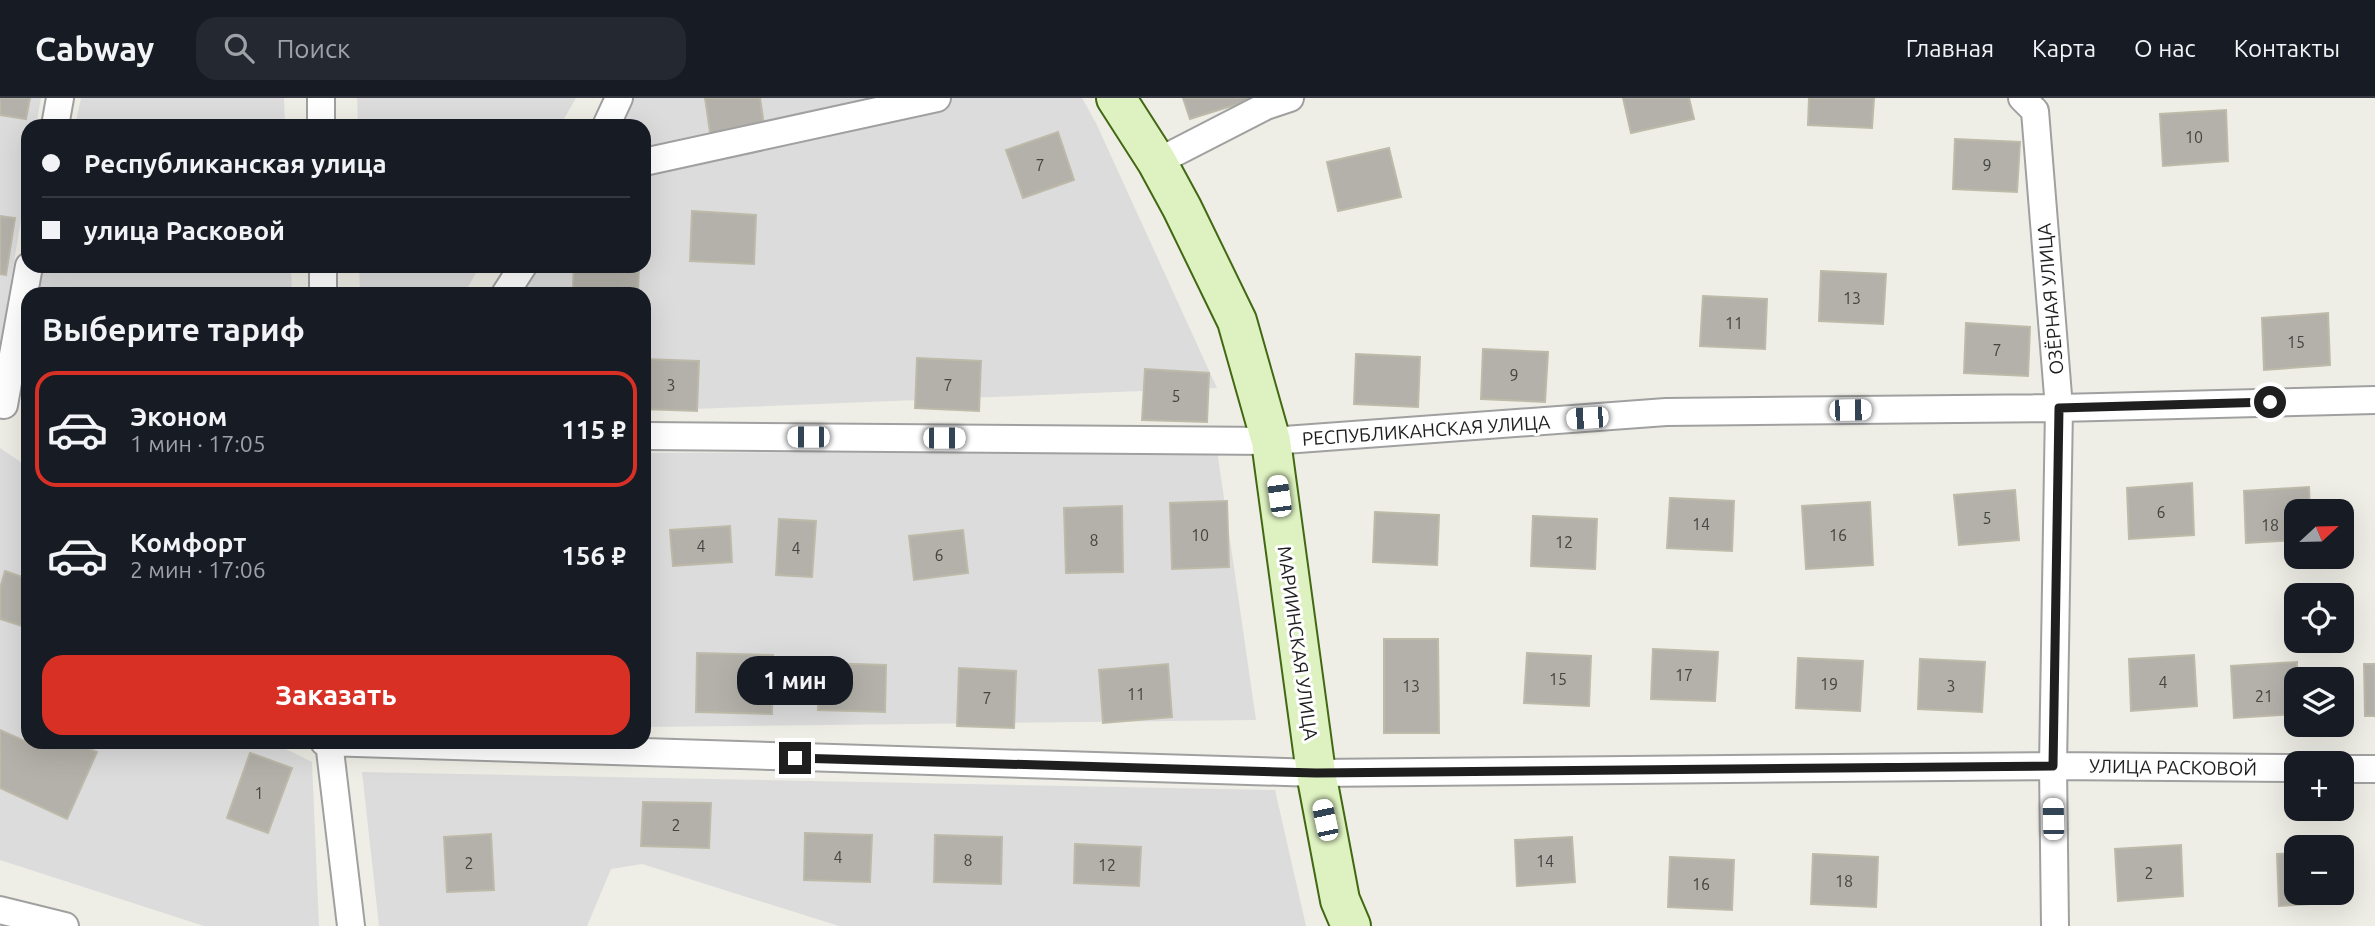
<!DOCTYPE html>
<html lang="ru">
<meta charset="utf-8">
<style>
:root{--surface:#171b24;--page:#242831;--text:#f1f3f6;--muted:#9ea1a6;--line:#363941;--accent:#d93025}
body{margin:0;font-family:Ubuntu,sans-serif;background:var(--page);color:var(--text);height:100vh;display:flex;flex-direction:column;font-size:26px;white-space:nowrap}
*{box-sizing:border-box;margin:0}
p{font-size:23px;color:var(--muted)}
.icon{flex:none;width:38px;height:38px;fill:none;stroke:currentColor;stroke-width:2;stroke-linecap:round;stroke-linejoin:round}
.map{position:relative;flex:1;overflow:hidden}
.drawer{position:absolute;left:21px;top:189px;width:630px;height:462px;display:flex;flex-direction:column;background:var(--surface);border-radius:21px;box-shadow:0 7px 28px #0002}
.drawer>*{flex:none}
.top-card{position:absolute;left:21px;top:21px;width:630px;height:154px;border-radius:21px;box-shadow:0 7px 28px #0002;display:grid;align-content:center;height:154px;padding:0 21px;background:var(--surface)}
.needle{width:46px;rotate:68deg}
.controls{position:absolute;left:2284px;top:401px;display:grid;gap:14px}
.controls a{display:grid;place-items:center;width:70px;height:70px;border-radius:14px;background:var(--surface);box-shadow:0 7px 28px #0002;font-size:35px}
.end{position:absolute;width:32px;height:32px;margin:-16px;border:9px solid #1f1f1f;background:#fff;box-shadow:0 0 0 4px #fff}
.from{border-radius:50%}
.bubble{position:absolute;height:49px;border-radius:21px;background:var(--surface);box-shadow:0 7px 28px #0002;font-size:23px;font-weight:600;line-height:49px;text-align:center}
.car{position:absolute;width:21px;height:42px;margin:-21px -10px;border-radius:9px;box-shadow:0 0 5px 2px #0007;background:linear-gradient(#fff 24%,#345 0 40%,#fff 0 76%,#345 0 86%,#fff 0)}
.top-card b{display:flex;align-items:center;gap:24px;height:66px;font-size:26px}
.top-card b+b{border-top:2px solid var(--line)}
.top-card i{width:18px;height:18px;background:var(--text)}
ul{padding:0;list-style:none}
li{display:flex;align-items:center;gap:21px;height:116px;margin:0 14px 10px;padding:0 7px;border:4px solid transparent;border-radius:21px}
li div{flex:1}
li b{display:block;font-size:26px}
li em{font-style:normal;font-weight:600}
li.on{border-color:var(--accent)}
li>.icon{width:63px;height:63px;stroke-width:1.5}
h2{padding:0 21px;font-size:32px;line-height:84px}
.action{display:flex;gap:14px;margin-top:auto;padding:14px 21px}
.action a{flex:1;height:80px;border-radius:21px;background:var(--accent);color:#fff;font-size:28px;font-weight:600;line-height:80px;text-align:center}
header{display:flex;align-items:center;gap:42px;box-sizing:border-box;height:98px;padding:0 35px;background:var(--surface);border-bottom:2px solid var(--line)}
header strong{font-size:33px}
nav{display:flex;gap:38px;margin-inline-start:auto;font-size:24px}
.search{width:490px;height:63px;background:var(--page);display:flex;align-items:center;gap:18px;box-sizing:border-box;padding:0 24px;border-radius:21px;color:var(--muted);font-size:26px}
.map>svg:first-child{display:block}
.residential{fill:#dcdcdc}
.building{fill:#b3b1a9;stroke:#bebaaa;stroke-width:2}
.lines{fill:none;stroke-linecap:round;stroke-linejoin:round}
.street-casing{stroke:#a0a0a0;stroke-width:30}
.secondary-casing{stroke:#426813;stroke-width:42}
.street{stroke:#fff;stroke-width:26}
.secondary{stroke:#def2c1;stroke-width:38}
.route{stroke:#1f1f1f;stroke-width:9}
.labels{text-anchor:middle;stroke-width:6;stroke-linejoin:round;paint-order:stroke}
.number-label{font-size:16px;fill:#444442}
.street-label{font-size:19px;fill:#1f1f1f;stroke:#fff}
</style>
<header>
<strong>Cabway</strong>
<div class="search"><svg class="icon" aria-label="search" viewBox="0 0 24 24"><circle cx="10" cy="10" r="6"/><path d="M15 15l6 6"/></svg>Поиск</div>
<nav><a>Главная</a><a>Карта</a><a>О нас</a><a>Контакты</a></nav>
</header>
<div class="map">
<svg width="2375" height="828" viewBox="0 0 2375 828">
<rect width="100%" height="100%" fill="#eeeee6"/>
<path class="residential" d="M0,0H41L36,28H28V78L0,250Z
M81,0H284L285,28H75Z
M357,0H576L560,28H358Z
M621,0H1082L1096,25L1217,290L644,313V196H518L535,168H644V28H608Z
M44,168H291L292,196H38Z
M359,168H480L464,196H360Z
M0,350L28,369V644H272L312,664L319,828H204L0,762Z
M1217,352L1256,622L644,629V355Z
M362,674L1275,692L1306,828H839L642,766L611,771L587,828H379Z"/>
<path class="building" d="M0,0H30L26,21L0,17Z
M705,0H760L765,34L711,41Z
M1183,0H1250L1251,2L1190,21Z
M1623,0H1689L1694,21L1631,35Z
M1809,0H1874L1872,30L1808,27Z
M2226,12L2228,63L2163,68L2160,16Z
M1058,34L1074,82L1023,100L1006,52Z
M1955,41L2020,44L2017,94L1953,91Z
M1389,50L1401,99L1338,113L1327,64Z
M692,113L756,117L754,166L690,163Z
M0,118L15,120L6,177L0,176Z
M574,168H639L638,194L573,190Z
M1821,173L1886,176L1883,226L1819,223Z
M1703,198L1767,201L1765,251L1700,248Z
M2328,215L2330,267L2264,272L2262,220Z
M1966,225L2030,229L2028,278L1964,275Z
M1483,251L1548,254L1545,304L1481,301Z
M1356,256L1420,259L1418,309L1354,306Z
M917,260L981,263L979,313L915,310Z
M644,261L699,263L697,313L644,311Z
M1145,271L1209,275L1207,324L1142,322Z
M2192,385L2194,437L2129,441L2127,390Z
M2309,389L2310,413H2296V442L2246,445L2244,393Z
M2015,392L2019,442L1959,447L1954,397Z
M1670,400L1734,403L1732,453L1667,450Z
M1227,403L1229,469L1172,471L1170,405Z
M1870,404L1873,467L1806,471L1802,408Z
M1122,408L1123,474L1066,475L1064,410Z
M1375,414L1439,417L1437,467L1373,464Z
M1533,418L1597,421L1595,471L1531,468Z
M779,421L816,423L812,479L776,477Z
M730,428L732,464L673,468L670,432Z
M963,432L968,475L914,482L909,438Z
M5,473L28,481V530L0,521V490Z
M1384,541H1438L1439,635H1384Z
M1653,551L1718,554L1715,603L1651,601Z
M697,555L773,557L772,616L696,614Z
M1527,555L1591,558L1589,608L1524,605Z
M2194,557L2197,608L2131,613L2129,561Z
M1798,560L1863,563L1860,613L1796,610Z
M1920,561L1985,564L1982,614L1918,611Z
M2297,564L2296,616L2234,620L2231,568Z
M819,565L886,567L885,614L818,612Z
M1168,566L1172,619L1103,625L1099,572Z
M2364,566H2375V618H2365Z
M959,570L1016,573L1014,630L957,628Z
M0,632L40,650L43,644H74L97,654L67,721L0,690Z
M250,655L292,670L268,735L227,720Z
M643,704L711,705L709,750L641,748Z
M805,735L872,737L870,784L804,782Z
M491,736L494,792L447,794L444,739Z
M935,737L1002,739L1001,786L934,784Z
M1572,739L1575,784L1517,788L1515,742Z
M1075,746L1141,749L1139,788L1074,785Z
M2181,747L2183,798L2118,803L2115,751Z
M2342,752L2345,804L2279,808L2277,756L2296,755V794H2342Z
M1813,756L1878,759L1876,809L1811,806Z
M1670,759L1734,762L1732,812L1668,809Z"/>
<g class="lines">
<g class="street-casing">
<path id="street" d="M321,0V28
M2022,0L2035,13L2059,310L2053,668L2055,828
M55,28L60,0
M606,28L619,0
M644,64L937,0
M1157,64L1266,8L1290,0
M323,168V196
M505,196L523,168
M4,307L29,168
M644,338L1271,343L1666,314L2059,310L2375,302
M324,644L1316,675L2053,668L2296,670
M329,644L351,828
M2342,671H2375
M0,812L65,828"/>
</g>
<g class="secondary-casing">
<path id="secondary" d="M1116,0L1157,64L1182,110L1237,223L1271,343L1316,675L1340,802L1351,828"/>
</g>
<use href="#street" class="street"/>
<use href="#secondary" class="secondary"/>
</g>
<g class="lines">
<path class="route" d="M795,660L1316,675L2053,668L2059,310L2270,304"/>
</g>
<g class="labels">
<g class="number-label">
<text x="2194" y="45">10</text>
<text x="1040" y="73">7</text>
<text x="1987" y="73">9</text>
<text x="1852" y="206">13</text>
<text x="1734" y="231">11</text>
<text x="2296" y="250">15</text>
<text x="1997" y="258">7</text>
<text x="1514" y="283">9</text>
<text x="671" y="293">3</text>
<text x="948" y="293">7</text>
<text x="1176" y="304">5</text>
<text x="2161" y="420">6</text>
<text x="1987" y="426">5</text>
<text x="1701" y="432">14</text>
<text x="2270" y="433">18</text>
<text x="1200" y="443">10</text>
<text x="1838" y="443">16</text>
<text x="1094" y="448">8</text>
<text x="1564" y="450">12</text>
<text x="701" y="454">4</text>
<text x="796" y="456">4</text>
<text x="939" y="463">6</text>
<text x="1684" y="583">17</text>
<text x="1558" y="587">15</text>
<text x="2163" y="590">4</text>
<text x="1829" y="592">19</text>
<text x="1411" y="594">13</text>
<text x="1951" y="594">3</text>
<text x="1136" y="602">11</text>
<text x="2264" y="604">21</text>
<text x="987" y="606">7</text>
<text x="259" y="701">1</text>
<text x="676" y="733">2</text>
<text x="838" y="765">4</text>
<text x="968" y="768">8</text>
<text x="1545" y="769">14</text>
<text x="469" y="771">2</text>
<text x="1107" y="773">12</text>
<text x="2149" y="781">2</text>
<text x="1844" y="789">18</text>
<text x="1701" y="792">16</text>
</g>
<g class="street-label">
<text transform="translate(2050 201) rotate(-95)" y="7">ОЗЁРНАЯ УЛИЦА</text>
<text transform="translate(1426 332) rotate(-4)" y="7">РЕСПУБЛИКАНСКАЯ УЛИЦА</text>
<text transform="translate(1298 545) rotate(82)" y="7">МАРИИНСКАЯ УЛИЦА</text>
<text transform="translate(2173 669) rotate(1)" y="7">УЛИЦА РАСКОВОЙ</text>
</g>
</g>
</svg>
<div class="controls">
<a><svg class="needle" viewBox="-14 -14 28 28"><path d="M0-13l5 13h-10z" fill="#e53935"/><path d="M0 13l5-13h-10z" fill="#9ea1a6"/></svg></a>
<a><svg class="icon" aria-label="locate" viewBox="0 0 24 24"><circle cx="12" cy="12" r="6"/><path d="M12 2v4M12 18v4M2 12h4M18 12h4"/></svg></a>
<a><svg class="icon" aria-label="layers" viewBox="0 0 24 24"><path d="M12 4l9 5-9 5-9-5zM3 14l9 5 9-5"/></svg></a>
<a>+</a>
<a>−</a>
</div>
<i class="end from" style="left:2270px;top:304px"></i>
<i class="end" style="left:795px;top:660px"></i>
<div class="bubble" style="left:737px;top:558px;width:116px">1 мин</div>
<i class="car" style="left:1850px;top:312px;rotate:89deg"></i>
<i class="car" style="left:1587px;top:320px;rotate:266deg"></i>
<i class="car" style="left:808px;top:339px;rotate:270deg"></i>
<i class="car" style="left:944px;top:340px;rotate:90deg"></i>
<i class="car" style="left:1279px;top:398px;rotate:352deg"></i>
<i class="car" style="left:2053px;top:721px;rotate:359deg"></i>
<i class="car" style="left:1325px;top:722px;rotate:348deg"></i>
<div class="top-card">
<b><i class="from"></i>Республиканская улица</b>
<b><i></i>улица Расковой</b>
</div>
<section class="drawer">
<h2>Выберите тариф</h2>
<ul>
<li class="on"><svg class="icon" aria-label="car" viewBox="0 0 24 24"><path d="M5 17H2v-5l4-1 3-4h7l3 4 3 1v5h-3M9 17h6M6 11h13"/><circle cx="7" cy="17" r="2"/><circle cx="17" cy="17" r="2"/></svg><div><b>Эконом</b><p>1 мин · 17:05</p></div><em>115 ₽</em></li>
<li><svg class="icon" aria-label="car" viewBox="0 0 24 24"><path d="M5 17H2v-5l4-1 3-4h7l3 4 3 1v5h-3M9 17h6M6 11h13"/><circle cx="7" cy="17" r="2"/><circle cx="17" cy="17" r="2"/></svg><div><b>Комфорт</b><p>2 мин · 17:06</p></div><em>156 ₽</em></li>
</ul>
<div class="action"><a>Заказать</a></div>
</section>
</div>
